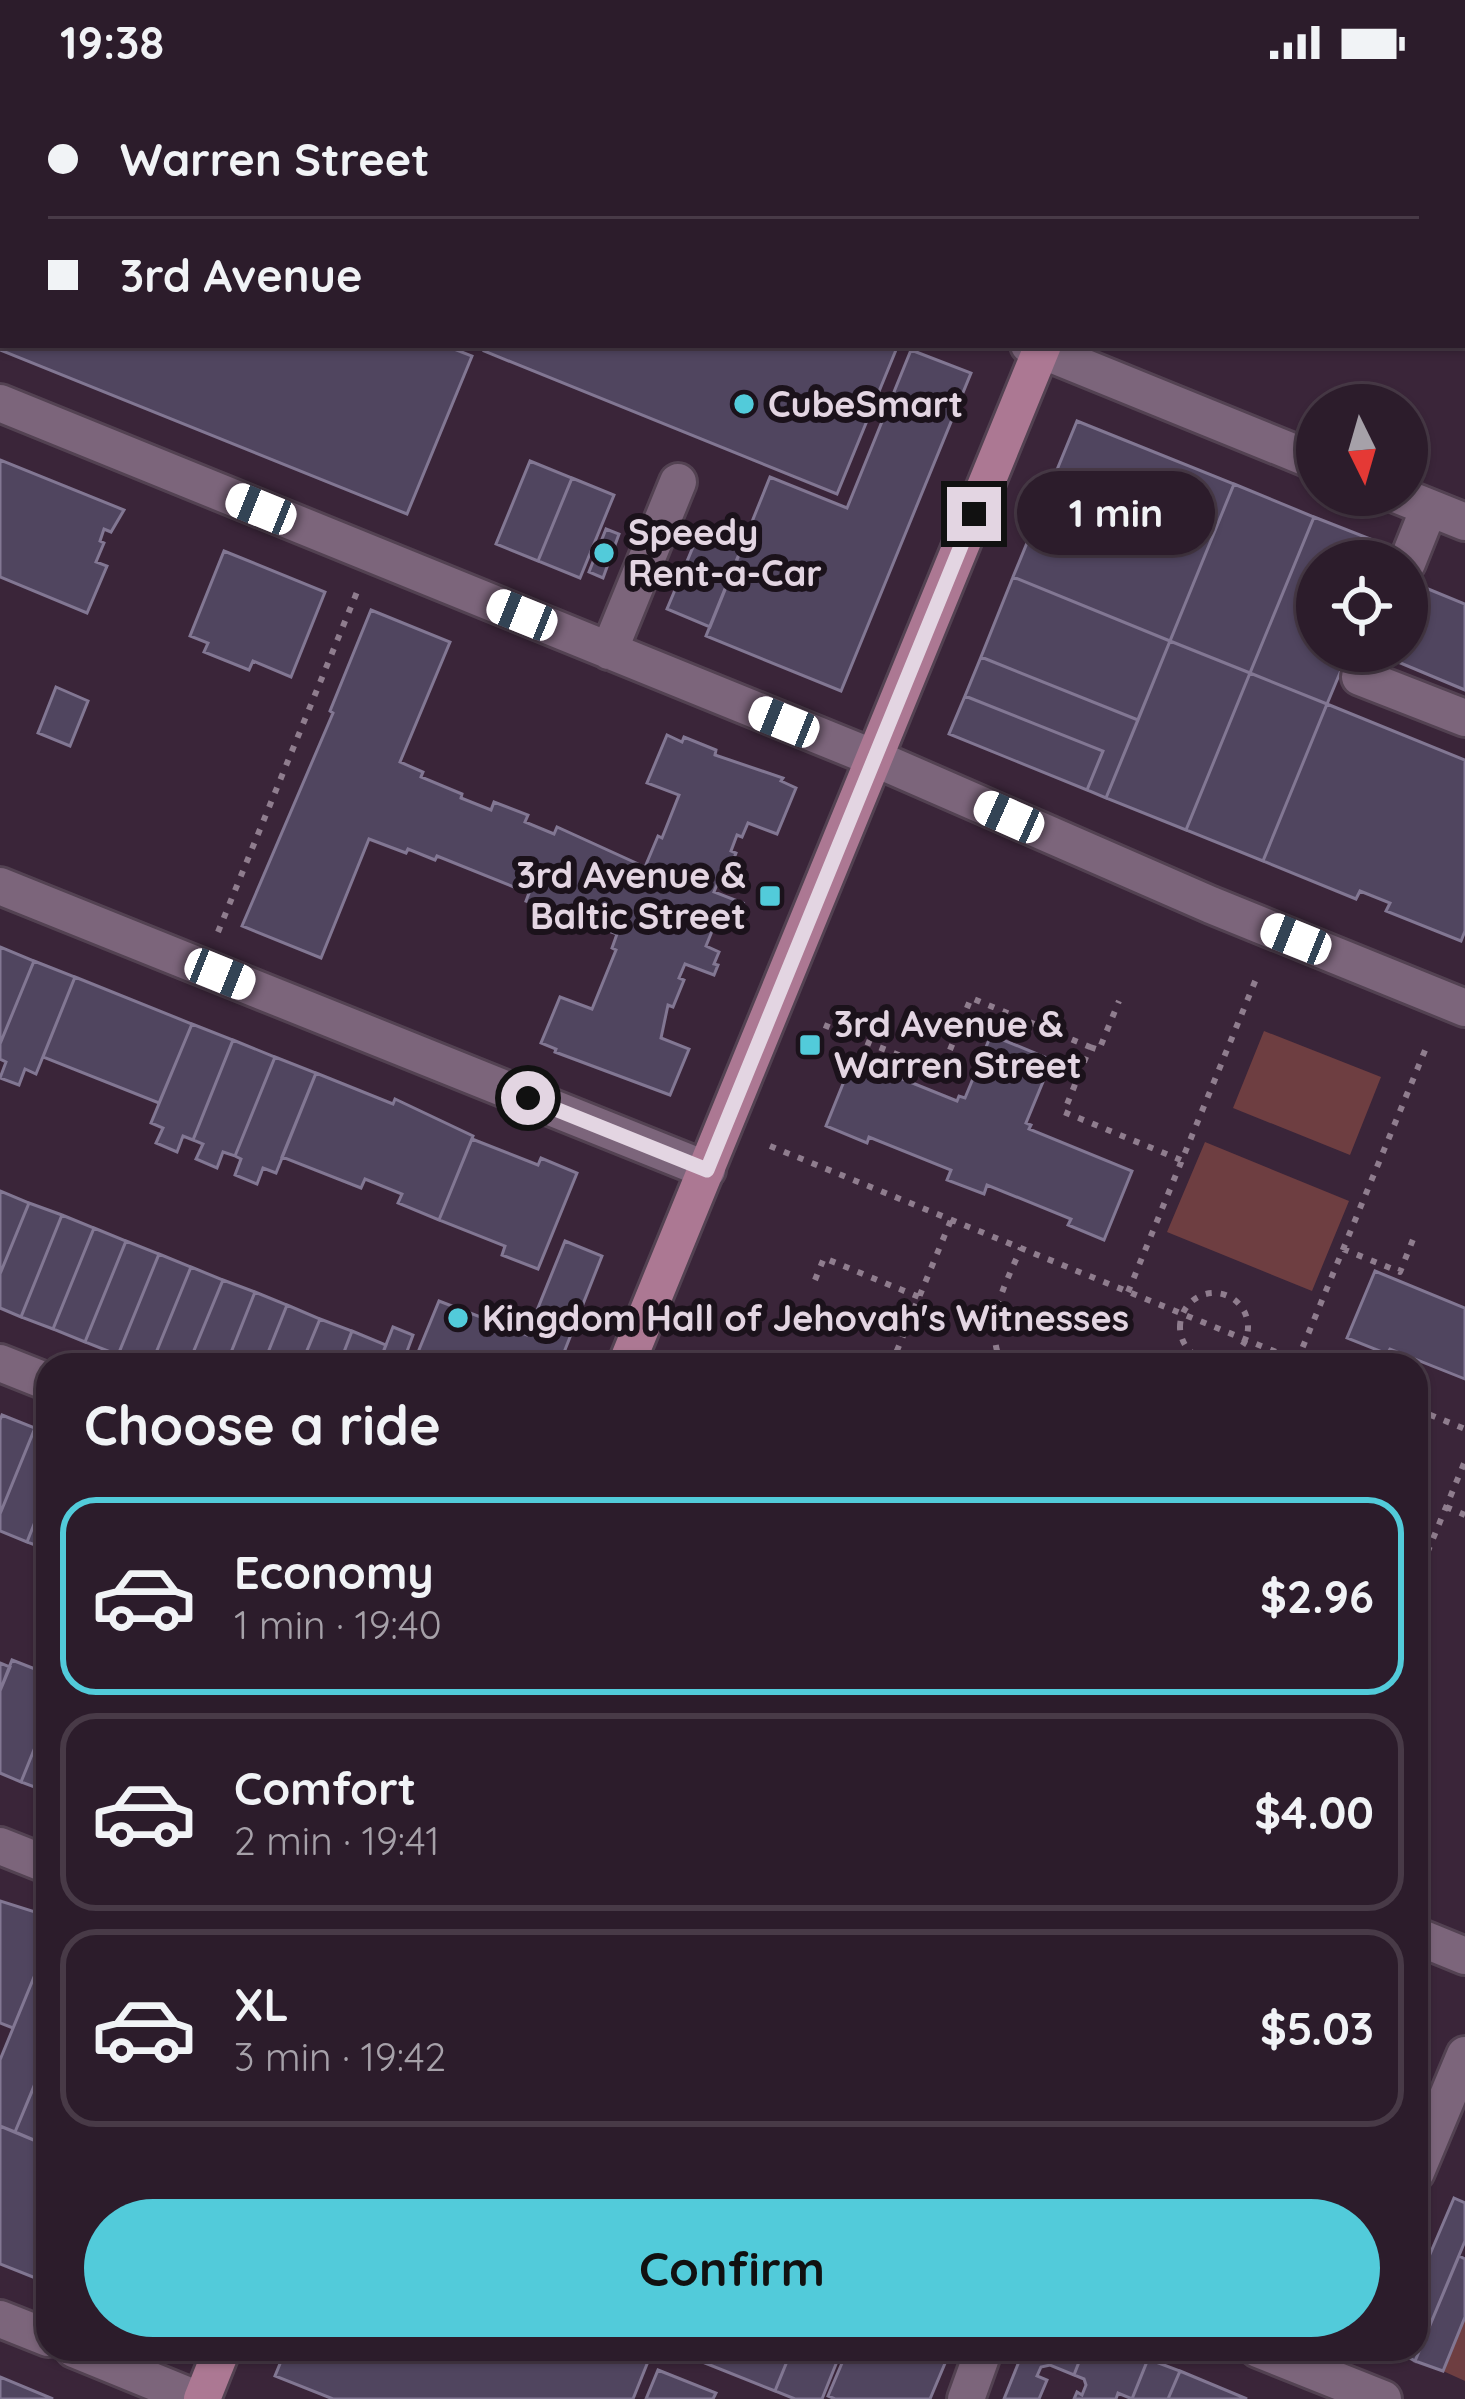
<!DOCTYPE html>
<meta charset="utf-8">
<style>
:root{--surface:#2c1c2b;--page:#342533;--text:#f1f3f6;--muted:#a6a1a9;--line:#483a47;--accent:#52cbda}
body{margin:0;font-family:Quicksand,sans-serif;background:var(--page);color:var(--text);height:100vh;display:flex;flex-direction:column;font-size:45px;white-space:nowrap}
*{box-sizing:border-box;margin:0}
p{font-size:39px;color:var(--muted)}
.icon{flex:none;width:66px;height:66px;fill:none;stroke:currentColor;stroke-width:2;stroke-linecap:round;stroke-linejoin:round}
.map{position:relative;flex:1;overflow:hidden}
.details{position:absolute;left:36px;top:1269px;width:1392px;height:1008px;display:flex;flex-direction:column;background:var(--surface);border-radius:36px;box-shadow:0 3px 9px #0004,0 0 0 3px var(--line)}
.details>*{flex:none}
.hud{position:absolute;left:0px;top:0px;width:1467px;height:264px;box-shadow:0 3px 9px #0004,0 0 0 3px var(--line);display:grid;align-content:center;height:264px;padding:0 48px;background:var(--surface)}
.needle{width:78px;rotate:175deg}
.buttons{position:absolute;left:1296px;top:300px;display:grid;gap:24px}
.buttons a{display:grid;place-items:center;width:132px;height:132px;border-radius:50%;background:var(--surface);box-shadow:0 3px 9px #0004,0 0 0 3px var(--line);font-size:60px}
.end{position:absolute;width:54px;height:54px;margin:-27px;border:15px solid #e3d5e2;background:#111;box-shadow:0 0 0 6px #111}
.from{border-radius:50%}
.bubble{position:absolute;height:84px;border-radius:42px;background:var(--surface);box-shadow:0 3px 9px #0004,0 0 0 3px var(--line);font-size:39px;font-weight:800;line-height:84px;text-align:center}
.car{position:absolute;width:36px;height:72px;margin:-36px -18px;border-radius:15px;box-shadow:0 0 9px 3px #0007;background:linear-gradient(#fff 24%,#345 0 40%,#fff 0 76%,#345 0 86%,#fff 0)}
.hud b{display:flex;align-items:center;gap:42px;height:114px;font-size:45px}
.hud b+b{border-top:3px solid var(--line)}
.hud i{width:30px;height:30px;background:var(--text)}
ul{padding:0;list-style:none}
li{display:flex;align-items:center;gap:36px;height:198px;margin:0 24px 18px;padding:0 24px;border:6px solid var(--line);border-radius:36px}
li div{flex:1}
li b{display:block;font-size:45px}
li em{font-style:normal;font-weight:800}
li.current{border-color:var(--accent)}
li>.icon{width:108px;height:108px;stroke-width:1.5}
h2{padding:0 48px;font-size:54px;line-height:144px}
.primary-button{display:flex;gap:24px;margin-top:auto;padding:24px 48px}
.primary-button a{flex:1;height:138px;border-radius:72px;background:var(--accent);color:#111;font-size:48px;font-weight:800;line-height:138px;text-align:center}
.status{display:flex;justify-content:space-between;align-items:center;height:84px;padding:0 60px;background:var(--surface);direction:ltr}
.status svg{height:33px;fill:currentColor}
.map>svg:first-child{display:block}
.green{fill:#6e3e41}
.building{fill:#50455f;stroke:#827793;stroke-width:3}
.lines{fill:none;stroke-linecap:round;stroke-linejoin:round}
.minor-casing{stroke:#534252;stroke-width:42}
.major-casing{stroke:#534252;stroke-width:42}
.path{stroke:#8f7d8e;stroke-width:6;stroke-dasharray:6 9;stroke-linecap:butt}
.minor{stroke:#7c657b;stroke-width:36}
.major{stroke:#ac7893;stroke-width:36}
.route{stroke:#e3d5e2;stroke-width:15}
.poi-dot{fill:#52cbda;stroke:#1b121b;stroke-width:4.5}
.labels{text-anchor:middle;stroke-width:12;stroke-linejoin:round;paint-order:stroke}
.poi-label{font-size:36px;font-weight:bold;fill:#e3d5e2;stroke:#1b121b;text-anchor:start}
</style>
<div class="status"><b>19:38</b><svg viewBox="0 0 49 12"><path d="M0 12V9h3v3zM5 12V6h3v6zM10 12V3h3v9zM15 12V0h3v12zM26 1h20v11H26zM47 4h2v5h-2z"/></svg></div>
<div class="map">
<svg width="1465" height="2315" viewBox="0 0 1465 2315">
<rect width="100%" height="100%" fill="#3a2539"/>
<path class="green" d="M1264,947L1381,993L1350,1071L1233,1024Z
M1205,1058L1349,1117L1312,1207L1167,1148Z
M1465,2233V2297L1443,2287Z"/>
<path class="building" d="M50,0H136L134,3Z
M136,0H253L261,3H134Z
M526,0H579L578,3Z
M579,0H795L578,3Z
M1254,0H1417L1415,3Z
M1464,14H1465V190H1464Z
M3,150V261H444L472,272L407,430L0,266Z
M486,261H898L837,410L484,267Z
M911,266L971,289L841,607L706,552L770,393L847,424Z
M1077,337L1234,400L1170,557L1013,493Z
M0,376L124,426L111,448L104,445L100,457L104,459L96,478L107,482L87,529L0,493Z
M530,377L572,394L538,477L496,460Z
M572,394L614,411L580,494L538,477Z
M1234,400L1314,433L1250,589L1170,557Z
M1314,433L1391,463L1386,477H1317V567H1349L1327,620L1250,589Z
M701,444L743,461L710,543L667,525Z
M606,445L619,450L603,494L589,488Z
M224,467L325,508L291,593L253,577L249,586L204,568L208,559L190,552Z
M1013,493L1170,557L1138,636L981,573Z
M1416,500L1465,520V606L1386,573L1389,567H1407V522Z
M371,526L450,558L400,678L423,688L421,693L462,710L461,714L491,726L494,718L528,731L525,738L554,750L557,743L645,783L658,752L662,754L679,711L647,699L667,651L682,658L684,653L716,666L715,671L783,694L781,697L796,704L777,750L748,739L742,753L737,751L731,767L736,769L726,795L720,793L714,808L743,819L730,840L717,835L706,862L719,868L714,880L718,881L714,891L685,880L679,894L684,896L673,923L668,921L661,954L689,965L670,1011L555,968L556,965L541,959L560,913L592,925L616,866L612,864L617,850L526,817L529,809L437,772L435,776L408,765L406,769L369,755L321,874L242,842L333,629L330,627Z
M1170,557L1250,589L1186,746L1106,714Z
M981,573L1138,636L1106,714L1087,706L1103,667L965,612Z
M1250,589L1327,620L1263,777L1186,746Z
M56,603L88,617L70,662L38,649Z
M965,612L1103,667L1087,706L949,650Z
M1327,620L1465,676V847L1461,857L1386,827L1390,819L1360,807L1356,815L1263,777Z
M0,863L34,877L0,960Z
M34,877L75,893L36,990L25,985L19,1001L0,994L6,978L0,975V960Z
M75,893L192,940L159,1019L43,973Z
M192,940L233,956L193,1056L183,1052L177,1068L156,1059L163,1044L151,1039Z
M991,951L1052,976L1026,1039L1031,1041L1029,1045L1132,1087L1104,1156L1068,1141L1071,1135L987,1101L984,1110L947,1096L951,1086L869,1053L867,1059L826,1042L853,975L957,1017L959,1012L965,1014Z
M233,956L275,973L235,1072L223,1068L217,1084L196,1075L203,1060L193,1056Z
M275,973L316,989L276,1089L263,1084L257,1100L235,1091L241,1075L235,1072Z
M316,989L393,1020L395,1015L473,1052L439,1136L398,1119L402,1110L365,1095L361,1104L282,1073Z
M472,1055L538,1081L541,1074L577,1089L538,1185L502,1171L505,1162L439,1136Z
M0,1107L29,1119L0,1190Z
M29,1119L62,1131L21,1233L0,1224V1190Z
M62,1131L94,1144L53,1245L21,1233Z
M94,1144L126,1157L85,1258L53,1245Z
M126,1157L159,1170L118,1271L85,1258Z
M565,1157L602,1172L559,1281L414,1278L439,1217L527,1251Z
M159,1170L191,1183L151,1281H142L118,1271Z
M191,1183L223,1196L188,1281H151Z
M1375,1187L1465,1224V1295L1390,1265L1387,1270L1347,1254Z
M223,1196L255,1208L226,1281H188Z
M255,1208L287,1221L263,1281H226Z
M287,1221L320,1235L301,1281H263Z
M320,1235L352,1247L339,1281H301Z
M393,1243L413,1251L402,1281H378Z
M352,1247L386,1261L378,1281H339Z
M2,1331L35,1344L0,1430V1336Z
M35,1344L48,1349V1405L27,1458L0,1447V1430Z
M48,1405V1466L27,1458Z
M12,1576L48,1590V1631L21,1698L0,1689V1607Z
M0,1579L10,1583L0,1607Z
M48,1631V1708L21,1698Z
M0,1817L48,1832V1859L13,1944L0,1939Z
M48,1859V1968L15,2048L0,2042V1976Z
M41,1986L48,1989V2062L15,2048Z
M0,2042L48,2062V2082L43,2094L48,2096V2171L38,2195L0,2180Z
M1454,2114L1465,2119V2157L1415,2277L1394,2265H1416V2203Z
M48,2171V2199L38,2195Z
M1459,2172L1465,2175V2233L1443,2287L1415,2277Z
M286,2265H653L633,2315H333L275,2292Z
M670,2265H792L775,2307Z
M792,2265H842L822,2315H795L775,2307Z
M848,2265H951L930,2315H835L828,2312Z
M1024,2265H1084L1074,2291L1050,2281L1041,2283L1037,2292L1047,2296L1039,2315H1004Z
M1084,2265H1125L1148,2275L1132,2315L1118,2309L1116,2315H1074L1077,2308L1082,2311L1086,2301L1084,2295L1074,2291Z
M1148,2275L1180,2287L1168,2315H1132Z
M658,2286L716,2309L713,2315H646Z
M1180,2287L1247,2315H1168Z
M0,2293L53,2315H0Z"/>
<g class="lines">
<g class="minor-casing">
<path id="minor" d="M380,0L388,3
M1029,261L1317,378
M0,319L874,674L1211,821L1465,924
M1398,411L1465,438
M1407,479L1429,424
M609,567L678,398
M1371,567L1360,593L1465,634
M0,802L707,1086
M0,1279L48,1298
M0,1762L48,1781
M1416,1852L1465,1872
M1416,2088L1465,1971
M0,2235L48,2254
M74,2265L196,2315
M1258,2265L1383,2315
M966,2315L984,2265"/>
</g>
<g class="major-casing">
<path id="major" d="M1148,3L1150,0
M626,1281L1043,261
M202,2315L222,2265"/>
</g>
<path class="path" d="M218,848L357,508
M824,941L941,988L971,914L1090,963L1064,1028L1181,1076
M1090,963L1099,966L1119,917
M770,1062L1308,1281
M1343,1165L1400,1188L1414,1153
M815,1196L824,1174L919,1213
M1128,1208L1256,895
M1180 1243a34 34 0 1 1 68 0a34 34 0 1 1-68 0Z
M1297,1277L1426,964
M891,1281L951,1136
M1002,1281C983,1238 1004,1204 1021,1164
M1416,1325L1465,1345
M1446,1423L1465,1431
M1416,1496L1465,1377"/>
<use href="#minor" class="minor"/>
<use href="#major" class="major"/>
</g>
<g class="lines">
<path class="route" d="M528,1014L707,1086L974,430"/>
</g>
<g class="poi-dot">
<circle cx="744" cy="320" r="12"/>
<circle cx="604" cy="469" r="12"/>
<rect x="758" y="800" width="24" height="24" rx="6"/>
<rect x="798" y="949" width="24" height="24" rx="6"/>
<circle cx="458" cy="1234" r="12"/>
</g>
<g class="labels">
<g class="poi-label">
<text x="768" y="333">CubeSmart</text>
<text x="628" y="461">Speedy<tspan x="628" dy="41">Rent-a-Car</tspan></text>
<text x="746" y="804" text-anchor="end">3rd Avenue &amp;<tspan x="746" dy="41">Baltic Street</tspan></text>
<text x="834" y="953">3rd Avenue &amp;<tspan x="834" dy="41">Warren Street</tspan></text>
<text x="482" y="1247">Kingdom Hall of Jehovah's Witnesses</text>
</g>
</g>
</svg>
<div class="buttons">
<a><svg class="needle" viewBox="-14 -14 28 28"><path d="M0-13l5 13h-10z" fill="#e53935"/><path d="M0 13l5-13h-10z" fill="#a6a1a9"/></svg></a>
<a><svg class="icon" aria-label="locate" viewBox="0 0 24 24"><circle cx="12" cy="12" r="6"/><path d="M12 2v4M12 18v4M2 12h4M18 12h4"/></svg></a>
</div>
<i class="end from" style="left:528px;top:1014px"></i>
<i class="end" style="left:974px;top:430px"></i>
<div class="bubble" style="left:1017px;top:387px;width:198px">1 min</div>
<i class="car" style="left:261px;top:425px;rotate:292deg"></i>
<i class="car" style="left:522px;top:531px;rotate:292deg"></i>
<i class="car" style="left:784px;top:638px;rotate:292deg"></i>
<i class="car" style="left:1009px;top:733px;rotate:294deg"></i>
<i class="car" style="left:1296px;top:855px;rotate:292deg"></i>
<i class="car" style="left:220px;top:890px;rotate:112deg"></i>
<div class="hud">
<b><i class="from"></i>Warren Street</b>
<b><i></i>3rd Avenue</b>
</div>
<section class="details">
<h2>Choose a ride</h2>
<ul>
<li class="current"><svg class="icon" aria-label="car" viewBox="0 0 24 24"><path d="M5 17H2v-5l4-1 3-4h7l3 4 3 1v5h-3M9 17h6M6 11h13"/><circle cx="7" cy="17" r="2"/><circle cx="17" cy="17" r="2"/></svg><div><b>Economy</b><p>1 min · 19:40</p></div><em>$2.96</em></li>
<li><svg class="icon" aria-label="car" viewBox="0 0 24 24"><path d="M5 17H2v-5l4-1 3-4h7l3 4 3 1v5h-3M9 17h6M6 11h13"/><circle cx="7" cy="17" r="2"/><circle cx="17" cy="17" r="2"/></svg><div><b>Comfort</b><p>2 min · 19:41</p></div><em>$4.00</em></li>
<li><svg class="icon" aria-label="car" viewBox="0 0 24 24"><path d="M5 17H2v-5l4-1 3-4h7l3 4 3 1v5h-3M9 17h6M6 11h13"/><circle cx="7" cy="17" r="2"/><circle cx="17" cy="17" r="2"/></svg><div><b>XL</b><p>3 min · 19:42</p></div><em>$5.03</em></li>
</ul>
<div class="primary-button"><a>Confirm</a></div>
</section>
</div>
